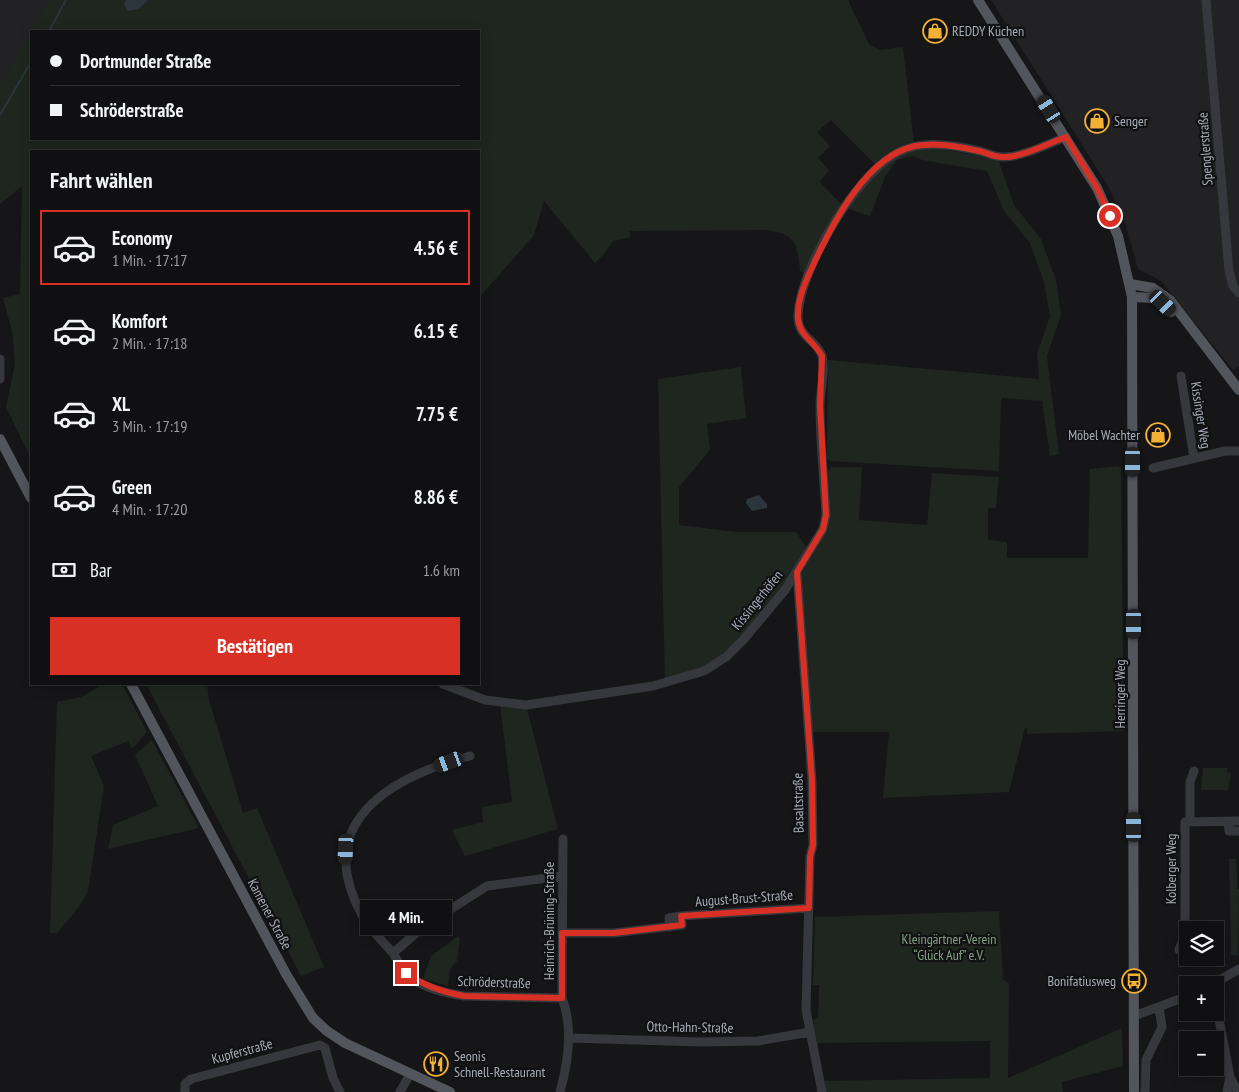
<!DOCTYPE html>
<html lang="de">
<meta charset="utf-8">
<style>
:root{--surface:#101012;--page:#19191b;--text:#f1f3f6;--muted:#9c9d9f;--line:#303032;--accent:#d93025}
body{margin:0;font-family:"PT Sans Narrow",sans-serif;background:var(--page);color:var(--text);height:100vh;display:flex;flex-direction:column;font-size:19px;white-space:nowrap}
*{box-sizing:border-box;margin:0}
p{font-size:16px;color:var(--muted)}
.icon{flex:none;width:28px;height:28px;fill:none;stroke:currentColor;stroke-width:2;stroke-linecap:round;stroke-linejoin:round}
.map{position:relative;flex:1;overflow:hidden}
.drawer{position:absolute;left:30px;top:150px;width:450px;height:535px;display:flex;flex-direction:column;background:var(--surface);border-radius:0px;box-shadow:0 2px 12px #0003,0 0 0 1px var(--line)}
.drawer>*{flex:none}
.top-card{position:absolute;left:30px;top:30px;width:450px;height:110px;border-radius:0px;box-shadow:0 2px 12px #0003,0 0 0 1px var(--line);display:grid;align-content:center;height:110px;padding:0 20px;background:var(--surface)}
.controls{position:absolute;left:1179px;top:921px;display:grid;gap:10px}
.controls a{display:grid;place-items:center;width:45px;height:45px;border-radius:0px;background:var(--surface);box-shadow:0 2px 12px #0003,0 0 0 1px var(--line);font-size:25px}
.end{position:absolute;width:22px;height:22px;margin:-11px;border:6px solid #d93025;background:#fff;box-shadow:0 0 0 2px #fff}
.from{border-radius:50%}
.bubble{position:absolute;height:35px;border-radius:0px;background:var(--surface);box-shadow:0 2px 12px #0003,0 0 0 1px var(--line);font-size:16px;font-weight:700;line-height:35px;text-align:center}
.car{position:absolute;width:15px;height:30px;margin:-15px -8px;border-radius:6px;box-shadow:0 0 4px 1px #0007;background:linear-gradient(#222 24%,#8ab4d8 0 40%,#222 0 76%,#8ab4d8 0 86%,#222 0)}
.top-card b{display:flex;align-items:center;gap:18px;height:48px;font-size:19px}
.top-card b+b{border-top:1px solid var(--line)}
.top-card i{width:12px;height:12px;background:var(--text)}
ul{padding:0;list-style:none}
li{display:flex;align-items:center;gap:15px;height:75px;margin:0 10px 8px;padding:0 10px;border:2px solid transparent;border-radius:0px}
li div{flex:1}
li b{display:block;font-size:19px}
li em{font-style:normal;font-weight:700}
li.selected{border-color:var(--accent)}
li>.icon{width:45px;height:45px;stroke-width:1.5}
h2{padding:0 20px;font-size:22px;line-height:60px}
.pay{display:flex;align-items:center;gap:12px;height:55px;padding:0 20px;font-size:19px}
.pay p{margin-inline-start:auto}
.primary-button{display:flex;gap:10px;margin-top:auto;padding:10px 20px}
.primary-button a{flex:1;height:58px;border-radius:0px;background:var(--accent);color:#fff;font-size:20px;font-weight:700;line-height:58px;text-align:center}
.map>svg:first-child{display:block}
.built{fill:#222225}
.green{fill:#1e261f;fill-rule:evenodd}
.water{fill:#2c353c}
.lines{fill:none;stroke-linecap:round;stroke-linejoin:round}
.stream{stroke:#2c353c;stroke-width:2}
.minor{stroke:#37383d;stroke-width:9}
.major{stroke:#53555c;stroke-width:10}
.route{stroke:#d93025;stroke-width:6}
.labels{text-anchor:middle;stroke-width:4.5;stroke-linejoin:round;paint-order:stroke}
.poi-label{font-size:14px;fill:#a8adb8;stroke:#111113;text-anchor:start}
.street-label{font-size:14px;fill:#a8adb8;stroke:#111113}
.park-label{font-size:14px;fill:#7fa381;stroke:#111113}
</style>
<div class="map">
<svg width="1239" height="1092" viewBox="0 0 1239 1092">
<rect width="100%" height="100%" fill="#161618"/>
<path class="built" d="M0,0H72L31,31L0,107Z
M991,0H1239V367L1233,370L1161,281L1138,269L1124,219L1108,186Z"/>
<path class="green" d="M49,0H126L124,6L139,9L148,0H848L869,44L881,50L903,47L914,143L898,148L876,165L831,120L817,132L830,146L818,158L829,170L820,182L842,205L806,273L800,271C798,245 796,234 767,230L629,231L631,237L613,241L604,254L595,263L544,201L534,235L479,298V151H31V459L6,407L15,364L12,331L3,298L20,294L22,186L0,204V85ZM31,31H479V139H31Z
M929,147L998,159L1014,205L1041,239L1056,280L1061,315L1047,356L1059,454L1050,456L1042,401L1001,398L999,471L830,461L827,458L828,360L1039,379L1037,354L1050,316L1044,282L1030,243L1004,211L987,171L922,160L913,156L897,160L885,177L870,216L846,208L871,177L896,156Z
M741,367L746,418L707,424L710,450L679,487V525L736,532H796L808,550L785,590L714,665L665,683L658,379Z
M1118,466L1121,468L1124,731L1027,734V729L1025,728L1009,792L883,798L889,732H812L801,574L811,552L826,529L830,517L826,473L831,467H862L859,520L927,525L932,473L999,477L996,508H988V540L1007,542V558H1088L1090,469Z
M104,684H122L147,732L132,749L128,741L91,756L104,786L88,891L79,907L57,933H50L57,702L81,697Z
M146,684H207L209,700L243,813L257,808L324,967L301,976Z
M500,704L526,705L558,829L465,856L452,830L483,822L482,807L512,802Z
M152,740L199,828L108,849L113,825L158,806L135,755Z
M1203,768H1227V772L1231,773L1228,790H1201Z
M1229,859H1236L1237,889H1239L1238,955H1231Z
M999,911L1003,980L1009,983L1008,1078L1122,1028L1123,1066L1062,1082L1063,1092H825V1081L990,1078V1041L817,1043L813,1020L818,1018L819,985H813L815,917Z
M458,936L460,939L457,961L450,969L448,986L423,979L431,956Z"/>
<path class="water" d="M126,0H148L139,9L128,11L124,5Z
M759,495L767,504V508L752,511L746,503L747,499Z"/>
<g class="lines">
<path class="stream" d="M49,31L66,0
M0,115L31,62"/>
<path class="minor" d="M1206,0L1229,271L1233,286L1239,293
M0,359V379
M1181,376L1194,458
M1153,468L1225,451H1239
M797,572L812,780L813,845L810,857L806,1010L822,1092
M443,684L485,700L526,705L653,686L704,671L726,657L744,639L785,590L823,529L826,515C824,478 820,442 820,405C820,390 826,371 822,356C817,339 797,338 798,315C800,268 861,162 909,148C931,141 957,146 980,151C988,153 997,158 1005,157C1025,156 1048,144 1066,137
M1190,821V782L1194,771
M1228,821L1229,831H1239
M670,927L669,918L681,916
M562,933H614L682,925L681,916L809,908
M1179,950L1185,935V822L1239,821
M393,953C385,944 377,936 370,927C359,912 350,892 347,874C336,803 414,771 470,756
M1211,985L1239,969
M562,998L464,996C445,993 419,987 405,973C400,967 397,959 393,953L423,927L487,886L562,876
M1215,998L1230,1077
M1134,1016L1188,996
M569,1038L701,1042L758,1041L810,1032
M185,1092V1084L191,1079L320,1045L325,1048L333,1078L340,1092
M400,1092L410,1074
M560,1092C568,1063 573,1026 562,998L563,839
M1145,1092L1146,1060L1162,1027L1159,1008
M1227,1092L1230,1077L1238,1092"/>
<path class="major" d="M978,0L1097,188L1118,236L1132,297L1134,1092
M1130,284L1153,288L1170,300L1239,390
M1132,297L1154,298L1171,312
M0,439L31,498
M131,684L286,974L313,1018L327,1031L345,1043L450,1092"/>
</g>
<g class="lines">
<path class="route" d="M406,973C424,986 442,992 464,996L562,998V933H614L682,925L681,916L809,908L810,857L813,845L812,780L797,572L823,529L826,515L820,406L822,356C815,342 799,336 798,318C797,297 807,279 815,261C834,221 867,156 915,146C935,142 959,146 979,151C987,153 996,158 1005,157C1022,157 1049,143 1066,137L1097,188L1110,216"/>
</g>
<defs>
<g id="shop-ring" transform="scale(1.25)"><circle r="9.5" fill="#111113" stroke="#f2b134" stroke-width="1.5"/><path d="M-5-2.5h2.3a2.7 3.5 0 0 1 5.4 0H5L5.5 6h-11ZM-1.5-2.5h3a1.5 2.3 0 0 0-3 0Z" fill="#f2b134"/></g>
<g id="bus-ring" transform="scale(1.25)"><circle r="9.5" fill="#111113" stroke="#f2b134" stroke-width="1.5"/><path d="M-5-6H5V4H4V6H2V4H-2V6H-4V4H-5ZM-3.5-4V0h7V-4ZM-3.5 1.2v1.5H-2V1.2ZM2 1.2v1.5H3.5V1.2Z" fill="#f2b134"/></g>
<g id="restaurant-ring" transform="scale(1.25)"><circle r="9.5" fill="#111113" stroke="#f2b134" stroke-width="1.5"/><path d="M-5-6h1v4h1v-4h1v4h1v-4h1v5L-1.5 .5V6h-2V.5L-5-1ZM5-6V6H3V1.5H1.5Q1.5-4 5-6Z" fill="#f2b134"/></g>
</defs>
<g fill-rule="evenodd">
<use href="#shop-ring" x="935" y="31"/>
<use href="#shop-ring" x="1097" y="121"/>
<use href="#shop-ring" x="1158" y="435"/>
<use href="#bus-ring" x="1134" y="981"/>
<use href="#restaurant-ring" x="436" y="1064"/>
</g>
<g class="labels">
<g class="poi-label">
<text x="952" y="36">REDDY Küchen</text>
<text x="1114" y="126">Senger</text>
<text x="1140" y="440" text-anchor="end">Möbel Wachter</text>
<text x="1116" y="986" text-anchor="end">Bonifatiusweg</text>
<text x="454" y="1061">Seonis<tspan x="454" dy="16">Schnell-Restaurant</tspan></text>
</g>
<g class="street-label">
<text transform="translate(1205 149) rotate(-94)" y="5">Spenglerstraße</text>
<text transform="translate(1201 415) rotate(81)" y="5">Kissinger Weg</text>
<text transform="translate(757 600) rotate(-51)" y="5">Kissingerhöfen</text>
<text transform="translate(1120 694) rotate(-90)" y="5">Herringer Weg</text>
<text transform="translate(798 803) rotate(-91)" y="5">Basaltstraße</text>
<text transform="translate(1171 869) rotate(-90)" y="5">Kolberger Weg</text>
<text transform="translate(744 898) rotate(-4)" y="5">August-Brust-Straße</text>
<text transform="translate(270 914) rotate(62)" y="5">Kamener Straße</text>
<text transform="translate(549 921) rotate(-90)" y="5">Heinrich-Brüning-Straße</text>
<text transform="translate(494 982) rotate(2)" y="5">Schröderstraße</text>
<text transform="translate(690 1027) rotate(1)" y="5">Otto-Hahn-Straße</text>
<text transform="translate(242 1051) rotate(-15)" y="5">Kupferstraße</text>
</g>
<g class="park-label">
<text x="949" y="944">Kleingärtner-Verein<tspan x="949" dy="16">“Glück Auf” e.V.</tspan></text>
</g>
</g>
</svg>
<div class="controls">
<a><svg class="icon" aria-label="layers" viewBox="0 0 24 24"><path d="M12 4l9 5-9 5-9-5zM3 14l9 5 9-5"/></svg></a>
<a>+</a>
<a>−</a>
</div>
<i class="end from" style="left:1110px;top:216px"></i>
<i class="end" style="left:406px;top:973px"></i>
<div class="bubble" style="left:360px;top:900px;width:92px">4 Min.</div>
<i class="car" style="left:1049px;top:109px;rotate:328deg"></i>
<i class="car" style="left:1163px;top:303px;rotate:134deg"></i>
<i class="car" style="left:1133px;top:462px;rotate:180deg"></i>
<i class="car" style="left:1134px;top:624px;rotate:180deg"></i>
<i class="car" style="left:449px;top:762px;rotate:250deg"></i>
<i class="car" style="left:1134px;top:827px;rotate:0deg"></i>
<i class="car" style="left:346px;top:849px;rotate:183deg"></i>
<div class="top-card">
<b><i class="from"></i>Dortmunder Straße</b>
<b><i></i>Schröderstraße</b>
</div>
<section class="drawer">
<h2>Fahrt wählen</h2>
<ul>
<li class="selected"><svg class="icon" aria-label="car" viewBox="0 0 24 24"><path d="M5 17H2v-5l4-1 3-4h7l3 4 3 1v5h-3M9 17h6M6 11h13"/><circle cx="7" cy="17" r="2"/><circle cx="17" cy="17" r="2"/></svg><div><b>Economy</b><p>1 Min. · 17:17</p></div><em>4.56 €</em></li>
<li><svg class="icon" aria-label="car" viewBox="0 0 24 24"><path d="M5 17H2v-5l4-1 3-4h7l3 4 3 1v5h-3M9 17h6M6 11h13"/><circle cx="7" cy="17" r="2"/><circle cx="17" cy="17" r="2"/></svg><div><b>Komfort</b><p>2 Min. · 17:18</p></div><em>6.15 €</em></li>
<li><svg class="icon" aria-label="car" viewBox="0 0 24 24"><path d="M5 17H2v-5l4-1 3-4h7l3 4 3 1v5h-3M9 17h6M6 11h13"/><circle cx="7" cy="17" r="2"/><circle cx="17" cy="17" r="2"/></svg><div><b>XL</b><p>3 Min. · 17:19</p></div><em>7.75 €</em></li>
<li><svg class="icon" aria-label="car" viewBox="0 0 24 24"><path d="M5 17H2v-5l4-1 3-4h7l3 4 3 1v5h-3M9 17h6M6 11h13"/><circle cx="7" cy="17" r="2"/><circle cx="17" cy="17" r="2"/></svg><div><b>Green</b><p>4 Min. · 17:20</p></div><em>8.86 €</em></li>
</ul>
<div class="pay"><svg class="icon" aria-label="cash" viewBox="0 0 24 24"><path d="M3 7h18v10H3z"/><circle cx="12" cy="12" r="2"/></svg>Bar<p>1.6 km</p></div>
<div class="primary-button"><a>Bestätigen</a></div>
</section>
</div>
